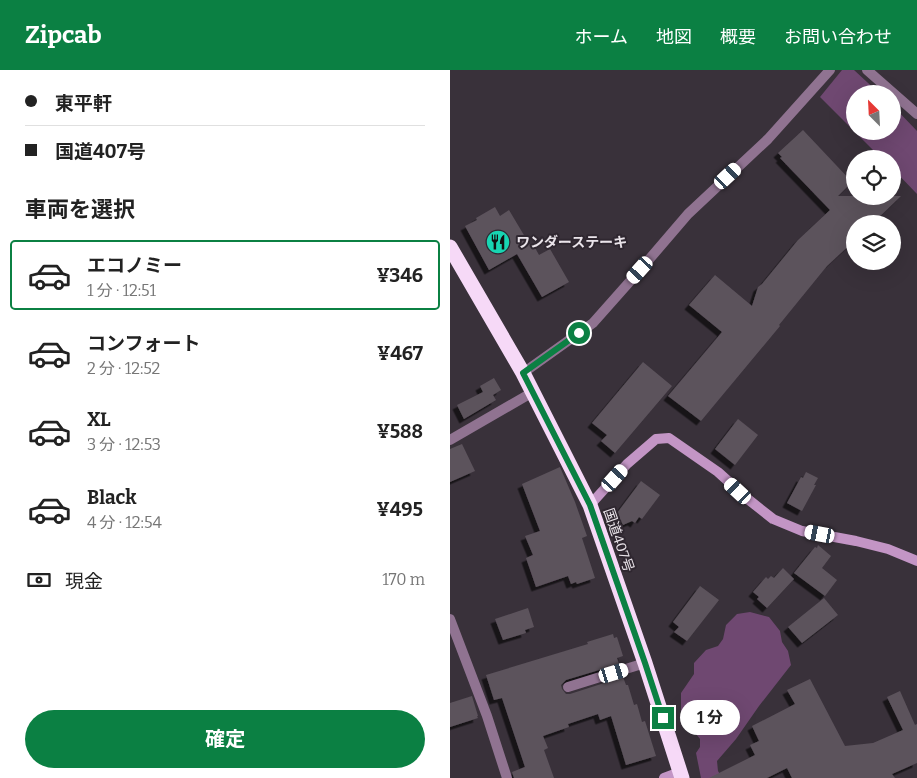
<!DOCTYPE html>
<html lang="ja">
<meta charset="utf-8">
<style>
:root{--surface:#fff;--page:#f6f6f6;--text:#222;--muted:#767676;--line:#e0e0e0;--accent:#0b8043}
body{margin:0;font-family:Bitter,"Noto Sans JP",serif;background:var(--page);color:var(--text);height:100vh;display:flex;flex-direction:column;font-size:19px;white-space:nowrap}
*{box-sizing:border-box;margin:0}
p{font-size:16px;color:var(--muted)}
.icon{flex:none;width:28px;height:28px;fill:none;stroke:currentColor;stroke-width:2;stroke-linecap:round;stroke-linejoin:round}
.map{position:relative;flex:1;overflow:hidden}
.sheet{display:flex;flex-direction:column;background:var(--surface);width:450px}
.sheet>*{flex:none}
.banner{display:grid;align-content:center;height:110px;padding:0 25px;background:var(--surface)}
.needle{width:32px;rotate:336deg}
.fabs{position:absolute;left:396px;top:15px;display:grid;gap:10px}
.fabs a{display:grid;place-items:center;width:55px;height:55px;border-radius:50%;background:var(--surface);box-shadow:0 5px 20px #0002;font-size:25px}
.end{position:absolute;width:22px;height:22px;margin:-11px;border:6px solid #0b8043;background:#fff;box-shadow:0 0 0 2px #fff}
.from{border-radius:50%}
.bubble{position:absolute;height:35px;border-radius:18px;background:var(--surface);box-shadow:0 5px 20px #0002;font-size:16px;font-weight:700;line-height:35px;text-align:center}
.car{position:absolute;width:15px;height:30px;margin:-15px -8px;border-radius:6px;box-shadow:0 0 4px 1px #0007;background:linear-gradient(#fff 24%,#345 0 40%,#fff 0 76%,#345 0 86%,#fff 0)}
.banner b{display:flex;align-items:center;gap:18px;height:48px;font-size:19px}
.banner b+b{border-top:1px solid var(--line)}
.banner i{width:12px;height:12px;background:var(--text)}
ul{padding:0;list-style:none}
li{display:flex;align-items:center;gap:15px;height:70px;margin:0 10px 8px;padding:0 15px;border:2px solid transparent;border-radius:5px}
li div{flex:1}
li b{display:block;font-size:19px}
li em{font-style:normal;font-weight:700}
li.on{border-color:var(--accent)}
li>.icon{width:45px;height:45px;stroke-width:1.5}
h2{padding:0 25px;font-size:22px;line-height:60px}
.pay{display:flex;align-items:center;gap:12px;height:55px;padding:0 25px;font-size:19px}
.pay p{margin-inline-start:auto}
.button{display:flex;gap:10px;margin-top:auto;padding:10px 25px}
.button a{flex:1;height:58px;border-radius:30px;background:var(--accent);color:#fff;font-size:20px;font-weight:700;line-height:58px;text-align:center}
header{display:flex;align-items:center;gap:30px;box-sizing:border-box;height:70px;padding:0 25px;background:var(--accent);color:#fff}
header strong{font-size:24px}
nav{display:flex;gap:28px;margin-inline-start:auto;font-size:18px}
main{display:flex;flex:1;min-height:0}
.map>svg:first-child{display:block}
.green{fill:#6f4871}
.building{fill:#5c535c;filter:url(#shadow)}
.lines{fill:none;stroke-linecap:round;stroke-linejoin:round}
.lane{stroke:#907391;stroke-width:10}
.street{stroke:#907391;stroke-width:10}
.secondary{stroke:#c395c5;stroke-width:10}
.highway{stroke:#f6d9f7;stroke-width:15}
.route{stroke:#0b8043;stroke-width:6}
.labels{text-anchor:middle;stroke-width:4;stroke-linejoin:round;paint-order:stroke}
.poi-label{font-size:14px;font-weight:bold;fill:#eae4ea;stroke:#2f2730;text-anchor:start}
.street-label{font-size:14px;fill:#eae4ea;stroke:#2f2730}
</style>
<header>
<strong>Zipcab</strong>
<nav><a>ホーム</a><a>地図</a><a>概要</a><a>お問い合わせ</a></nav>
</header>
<main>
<section class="sheet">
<div class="banner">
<b><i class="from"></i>東平軒</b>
<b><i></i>国道407号</b>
</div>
<h2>車両を選択</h2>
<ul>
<li class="on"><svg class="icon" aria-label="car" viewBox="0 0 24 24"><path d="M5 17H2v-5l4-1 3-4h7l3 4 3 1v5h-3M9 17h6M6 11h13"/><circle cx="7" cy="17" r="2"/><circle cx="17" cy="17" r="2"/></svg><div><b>エコノミー</b><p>1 分 · 12:51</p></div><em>¥346</em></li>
<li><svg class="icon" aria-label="car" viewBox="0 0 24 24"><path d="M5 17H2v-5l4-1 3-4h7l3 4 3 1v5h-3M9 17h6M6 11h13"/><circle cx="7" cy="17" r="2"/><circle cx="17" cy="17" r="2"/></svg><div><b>コンフォート</b><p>2 分 · 12:52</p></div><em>¥467</em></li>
<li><svg class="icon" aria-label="car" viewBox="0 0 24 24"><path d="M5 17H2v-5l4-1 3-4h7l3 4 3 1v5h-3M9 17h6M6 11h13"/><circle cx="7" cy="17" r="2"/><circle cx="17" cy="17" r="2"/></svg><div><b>XL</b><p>3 分 · 12:53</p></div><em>¥588</em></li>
<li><svg class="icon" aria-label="car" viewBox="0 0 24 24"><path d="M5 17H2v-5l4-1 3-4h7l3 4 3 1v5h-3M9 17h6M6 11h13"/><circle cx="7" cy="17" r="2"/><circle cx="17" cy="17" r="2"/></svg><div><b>Black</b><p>4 分 · 12:54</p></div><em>¥495</em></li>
</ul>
<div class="pay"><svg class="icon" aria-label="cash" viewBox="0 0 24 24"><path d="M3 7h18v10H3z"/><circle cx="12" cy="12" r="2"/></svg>現金<p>170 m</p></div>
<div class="button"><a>確定</a></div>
</section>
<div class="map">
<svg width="467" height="708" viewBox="0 0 467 708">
<defs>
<filter id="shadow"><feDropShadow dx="-4.5" dy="4.5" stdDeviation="0" flood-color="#0009"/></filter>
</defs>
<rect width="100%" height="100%" fill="#39313a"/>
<path class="green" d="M392,0H404L430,24H405V61H442L443,36L467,61V124L443,99L442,89H432L370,27Z
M300,542L319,547L330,561L332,572L338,581L341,595L309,636L286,669L267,691L268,701L272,708H251L246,683L250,677V669L239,655L231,642V623L244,604V593L256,580L268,576L273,569L276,555L287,544Z"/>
<path class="building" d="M353,60L402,112L388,126H451L422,154H405V170L377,196L329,255L330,256L251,351L218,326L272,262L239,235L265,205L302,236L308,217L312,214L348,170L380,140L330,88L332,87L328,83Z
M45,137L50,146L59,140L81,177L84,176L89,185L100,179L119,212L92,227L67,184L39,200L15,156L27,150L26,148Z
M193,292L222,316L165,383L151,371L157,365L142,353Z
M44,308L51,320L43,325L46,330L14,349L7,335L33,322L30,316Z
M288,349L308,365L285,395L265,379Z
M12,374L25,401L0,412V379Z
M110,397L125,432L137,466L132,468L145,508L127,514L126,512L121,514L118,506L86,517L76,488L83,485L75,466L90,461L72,414Z
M356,402L368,408L364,415H366L352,441L337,433L351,407L353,408Z
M191,411L210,425L192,449L189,447L185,453L182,451L173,455L167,443Z
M368,475L381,486L372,498L387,510L375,526L344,503L365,477L367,478Z
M333,498L344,509L317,538L307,529L309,527L303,522L316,507L318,509L321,506L324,508Z
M250,516L269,530L237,571L224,562L229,557L223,552Z
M374,528L388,545L352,573L338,557Z
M78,538L84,557L75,560L76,563L53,570L45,549Z
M163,564L164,568L167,567L173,586L167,588L169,594L116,610L111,615L112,619L116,624H120L173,607L176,615H178L184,635L187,634L192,652L195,651L206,686L176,695L161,646L150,650L148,644L118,654L119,657L93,666L98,678L94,680L104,708H64L62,702L75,697L52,628L44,630L36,605L138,574L137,572Z
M360,609L395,676L423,673L453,660L437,627L450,621L465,655L467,654V693L442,704L445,708H342L337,698L317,708H259L305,685L300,675L309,671L302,656L345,634L337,620Z
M22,626L28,646H27L28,648L0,657V633Z"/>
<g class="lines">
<path class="lane" d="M118,617L195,593"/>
<path class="street" d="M417,0L467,44
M73,303L143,253L190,200L238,144L318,69L380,0
M0,370L83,322
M0,549L37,646L57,708"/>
<path class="secondary" d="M140,435L177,394L206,369L219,368L268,402L299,430L323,449L352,461L406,471L438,479L467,491
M214,708L230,702"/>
<path class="highway" d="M0,177L73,303L140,435L195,593L232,708"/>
</g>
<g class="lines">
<path class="route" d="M129,263L73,303L140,435L195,593L213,648"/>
</g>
<defs>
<g id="restaurant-disc" transform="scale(1.25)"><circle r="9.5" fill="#18d5b2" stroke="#2f2730"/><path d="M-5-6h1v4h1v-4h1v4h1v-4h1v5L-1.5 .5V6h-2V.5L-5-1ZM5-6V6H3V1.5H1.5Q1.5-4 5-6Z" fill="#111"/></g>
</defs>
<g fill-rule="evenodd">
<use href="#restaurant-disc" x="48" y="172"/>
</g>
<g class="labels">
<g class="poi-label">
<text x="66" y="177">ワンダーステーキ</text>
</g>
<g class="street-label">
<text transform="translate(169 470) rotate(71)" y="5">国道407号</text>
</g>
</g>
</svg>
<div class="fabs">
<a><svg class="needle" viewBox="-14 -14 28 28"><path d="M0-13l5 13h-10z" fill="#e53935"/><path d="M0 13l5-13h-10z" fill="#767676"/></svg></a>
<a><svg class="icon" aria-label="locate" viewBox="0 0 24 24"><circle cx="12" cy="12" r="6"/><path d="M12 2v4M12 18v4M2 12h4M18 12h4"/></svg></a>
<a><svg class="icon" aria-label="layers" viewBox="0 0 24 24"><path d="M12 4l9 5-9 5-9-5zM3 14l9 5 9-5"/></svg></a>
</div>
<i class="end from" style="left:129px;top:263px"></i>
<i class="end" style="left:213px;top:648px"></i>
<div class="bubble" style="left:230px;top:630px;width:60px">1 分</div>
<i class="car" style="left:278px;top:106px;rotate:47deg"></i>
<i class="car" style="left:190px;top:200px;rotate:222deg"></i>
<i class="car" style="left:165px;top:408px;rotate:42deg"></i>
<i class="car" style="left:288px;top:421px;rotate:313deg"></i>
<i class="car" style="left:370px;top:464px;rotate:281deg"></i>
<i class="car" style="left:164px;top:603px;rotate:73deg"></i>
</div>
</main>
